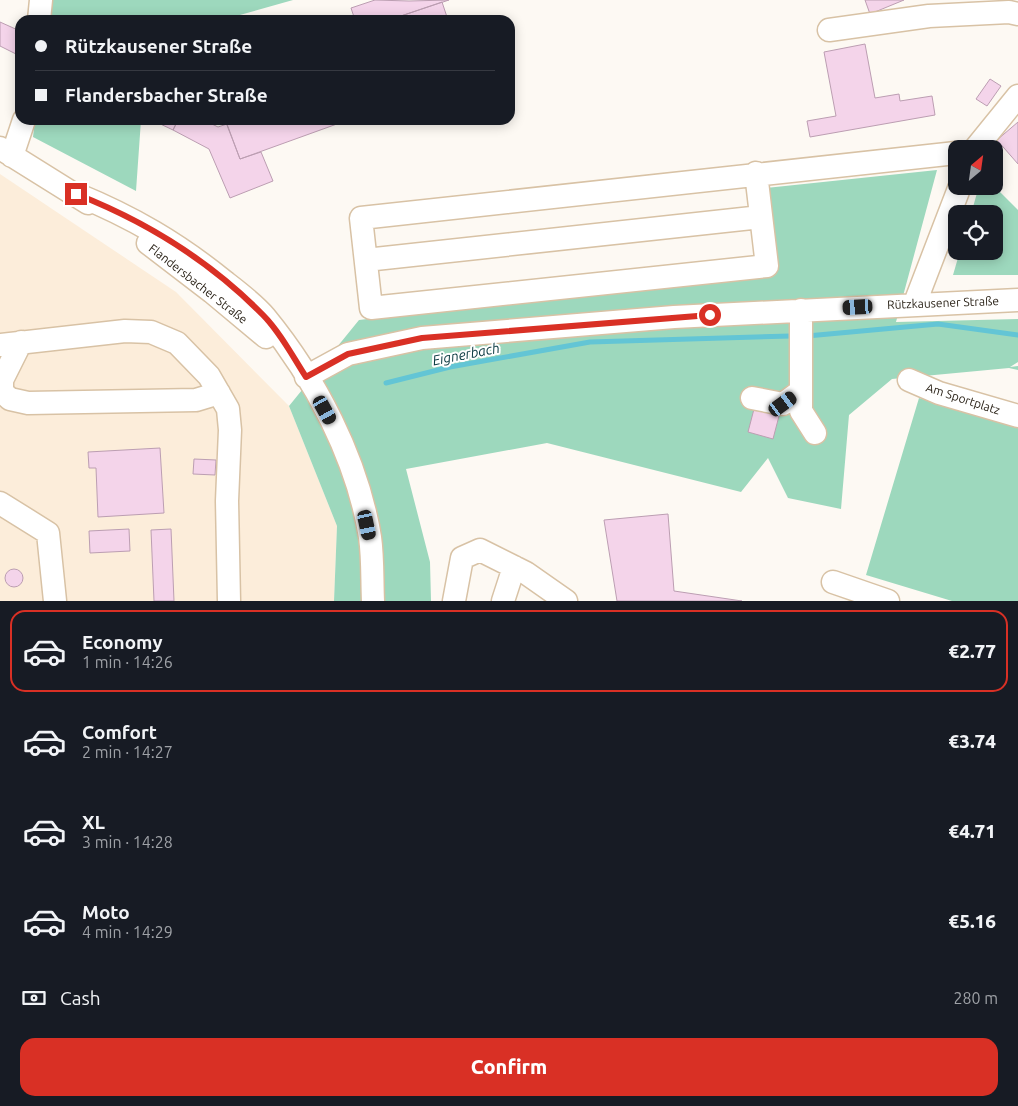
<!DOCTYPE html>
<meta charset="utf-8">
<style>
:root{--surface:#171b24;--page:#20242c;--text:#f1f3f6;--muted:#9ea1a6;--line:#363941;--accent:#d93025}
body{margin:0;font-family:Ubuntu,sans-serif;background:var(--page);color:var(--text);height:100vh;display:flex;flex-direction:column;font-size:19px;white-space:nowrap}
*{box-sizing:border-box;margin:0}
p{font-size:16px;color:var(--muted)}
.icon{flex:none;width:28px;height:28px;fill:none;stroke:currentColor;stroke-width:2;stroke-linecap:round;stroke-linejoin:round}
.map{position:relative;height:601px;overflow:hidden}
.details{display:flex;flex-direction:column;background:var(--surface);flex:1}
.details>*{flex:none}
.top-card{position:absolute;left:15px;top:15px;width:500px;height:110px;border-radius:15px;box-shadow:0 2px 12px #0003;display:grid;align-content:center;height:110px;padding:0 20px;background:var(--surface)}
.needle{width:32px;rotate:29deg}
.fabs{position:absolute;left:948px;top:140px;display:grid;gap:10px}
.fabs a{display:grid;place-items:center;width:55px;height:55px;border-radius:10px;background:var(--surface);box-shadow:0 2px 12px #0003;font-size:25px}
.end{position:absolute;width:22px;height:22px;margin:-11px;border:6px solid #d93025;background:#fff;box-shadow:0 0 0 2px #fff}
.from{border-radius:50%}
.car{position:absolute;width:15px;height:30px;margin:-15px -8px;border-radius:6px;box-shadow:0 0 4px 1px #0007;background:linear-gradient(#222 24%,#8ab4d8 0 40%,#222 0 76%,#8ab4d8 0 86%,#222 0)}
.top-card b{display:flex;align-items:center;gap:18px;height:48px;font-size:19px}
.top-card b+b{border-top:1px solid var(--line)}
.top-card i{width:12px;height:12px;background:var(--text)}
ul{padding:9px 0 0;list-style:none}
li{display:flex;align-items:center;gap:15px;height:82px;margin:0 10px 8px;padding:0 10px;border:2px solid transparent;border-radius:15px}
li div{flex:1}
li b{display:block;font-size:19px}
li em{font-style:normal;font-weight:800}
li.selected{border-color:var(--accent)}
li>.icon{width:45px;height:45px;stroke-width:1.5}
.pay{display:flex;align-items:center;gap:12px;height:55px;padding:0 20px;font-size:19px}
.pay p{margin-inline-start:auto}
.action{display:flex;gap:10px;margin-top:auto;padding:10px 20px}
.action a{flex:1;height:58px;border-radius:15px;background:var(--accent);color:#fff;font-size:20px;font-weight:800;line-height:58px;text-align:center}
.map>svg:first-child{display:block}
.industrial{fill:#fcedda}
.green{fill:#9dd8bd}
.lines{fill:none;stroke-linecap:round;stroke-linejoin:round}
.stream{stroke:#63c5d5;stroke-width:5}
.building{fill:#f4d4ea;stroke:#bc9eb2}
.minor-casing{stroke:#d8c2a5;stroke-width:25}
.minor{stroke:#fff;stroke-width:22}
.route{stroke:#d93025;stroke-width:6}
.labels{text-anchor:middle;stroke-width:4;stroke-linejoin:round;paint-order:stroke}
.street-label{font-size:12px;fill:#231b10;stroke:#fff}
.water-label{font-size:14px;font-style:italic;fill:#08383f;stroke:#fff}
</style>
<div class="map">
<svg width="1018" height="601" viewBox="0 0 1018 601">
<rect width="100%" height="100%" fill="#fdf9f3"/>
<path class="industrial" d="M0,174L176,292L289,406L337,526L334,601H0Z"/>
<path class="green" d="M50,0H293L222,20H48Z
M35,120H141L136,191L33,137Z
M937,170L896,322L1018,319V362L1010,367L1018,366V370L1009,368L892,379L849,415L841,509L788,498L768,458L741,492L547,443L406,469L430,562L431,601H334L337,526L289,406L359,320L776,272L766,188Z
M979,186H994L1018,210V275H953L960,251H994V214H971Z
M919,398L1018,428V601H952L866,575Z"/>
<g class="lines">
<path class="stream" d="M807,336L938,324L1018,335
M386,383L450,367L590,342L791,336"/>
</g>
<path class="building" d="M375,0L409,1L449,0L389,20H355L351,8Z
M865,0H904L870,14Z
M442,2L448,20H389Z
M0,22L20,31V56L0,46Z
M865,44L875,98L899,94L900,101L932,96L935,115L810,137L807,121L836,116L824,52Z
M990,79L1001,86L987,106L976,99Z
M152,120H178L173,130Z
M178,120H204L218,127L227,124L240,159L261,152L273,181L230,198L209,149L173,130Z
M225,120H348L240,159Z
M1018,122V164L997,140Z
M754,409L779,416L773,439L748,432Z
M160,448L164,513L98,517L96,468H89L88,452Z
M194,459L216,460L215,475L193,474Z
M668,514L674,591L742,601H617L604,520Z
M129,529L130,551L90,553L89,531Z
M171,529L174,601H154L151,530Z
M5 578a9 9 0 1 1 18 0a9 9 0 1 1-18 0Z"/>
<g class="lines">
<g class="minor-casing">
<path id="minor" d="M39,20L41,0
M829,30L929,16L1009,12L1018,14
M0,148L88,203
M975,149L1018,96
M12,156L24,120
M756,173L767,266L371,308L361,218L956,153
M76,194C132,217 177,243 225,282C238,292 254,304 265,317C315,378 357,458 370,537C373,558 372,580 373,601
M148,243L212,292L266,337
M366,260L761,217
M915,303L960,186
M21,342L2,380V392L10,399L28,403L196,400L219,393
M0,345L125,331L151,332L177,343L209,376L228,409L230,430L227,501L229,601
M306,377L348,354L422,338L674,317L1018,300
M909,380L939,393L1018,416
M801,391V411L815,433
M752,398L783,404L801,391V310
M0,503L48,533L55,601
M833,582L888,601
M454,601L462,558L480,550L526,573L566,601
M503,601L514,567"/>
</g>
<use href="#minor" class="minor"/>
</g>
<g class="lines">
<path class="route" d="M76,194C145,221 210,261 263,315C280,332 293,357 306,377L348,354L422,338L710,315"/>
</g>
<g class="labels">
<g class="street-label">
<text transform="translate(198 284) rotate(38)" y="4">Flandersbacher Straße</text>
<text transform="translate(943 303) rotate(-2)" y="4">Rützkausener Straße</text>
<text transform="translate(963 399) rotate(18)" y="4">Am Sportplatz</text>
</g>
<g class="water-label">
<text transform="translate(466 354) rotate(-11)" y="5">Eignerbach</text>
</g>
</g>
</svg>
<div class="fabs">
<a><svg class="needle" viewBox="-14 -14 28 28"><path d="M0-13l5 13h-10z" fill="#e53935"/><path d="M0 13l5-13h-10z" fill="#9ea1a6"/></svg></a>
<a><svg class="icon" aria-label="locate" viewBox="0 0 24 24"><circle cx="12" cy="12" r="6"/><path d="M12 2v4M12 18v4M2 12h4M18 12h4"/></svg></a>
</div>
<i class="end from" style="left:710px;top:315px"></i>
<i class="end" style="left:76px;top:194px"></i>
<i class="car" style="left:858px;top:307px;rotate:267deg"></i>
<i class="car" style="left:783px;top:404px;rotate:54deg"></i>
<i class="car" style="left:325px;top:410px;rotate:151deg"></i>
<i class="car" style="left:367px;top:525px;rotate:168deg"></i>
<div class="top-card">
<b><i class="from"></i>Rützkausener Straße</b>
<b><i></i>Flandersbacher Straße</b>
</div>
</div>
<section class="details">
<ul>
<li class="selected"><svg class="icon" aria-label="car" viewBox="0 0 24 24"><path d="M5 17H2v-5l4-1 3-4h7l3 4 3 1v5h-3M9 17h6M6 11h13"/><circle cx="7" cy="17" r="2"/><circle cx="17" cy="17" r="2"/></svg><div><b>Economy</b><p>1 min · 14:26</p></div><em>€2.77</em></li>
<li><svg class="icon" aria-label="car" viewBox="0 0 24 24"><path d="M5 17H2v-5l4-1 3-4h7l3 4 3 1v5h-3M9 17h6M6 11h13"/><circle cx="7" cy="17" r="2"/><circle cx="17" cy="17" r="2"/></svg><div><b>Comfort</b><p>2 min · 14:27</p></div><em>€3.74</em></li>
<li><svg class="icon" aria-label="car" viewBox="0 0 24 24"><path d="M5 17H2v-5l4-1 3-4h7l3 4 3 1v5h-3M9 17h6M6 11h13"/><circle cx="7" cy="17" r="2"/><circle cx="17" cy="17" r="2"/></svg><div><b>XL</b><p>3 min · 14:28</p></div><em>€4.71</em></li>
<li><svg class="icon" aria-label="car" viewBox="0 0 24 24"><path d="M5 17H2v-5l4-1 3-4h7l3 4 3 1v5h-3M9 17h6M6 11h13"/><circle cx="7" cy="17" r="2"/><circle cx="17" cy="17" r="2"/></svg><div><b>Moto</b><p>4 min · 14:29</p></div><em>€5.16</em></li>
</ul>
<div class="pay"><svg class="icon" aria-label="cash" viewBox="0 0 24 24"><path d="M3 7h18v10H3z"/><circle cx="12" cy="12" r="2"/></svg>Cash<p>280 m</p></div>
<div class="action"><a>Confirm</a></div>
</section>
